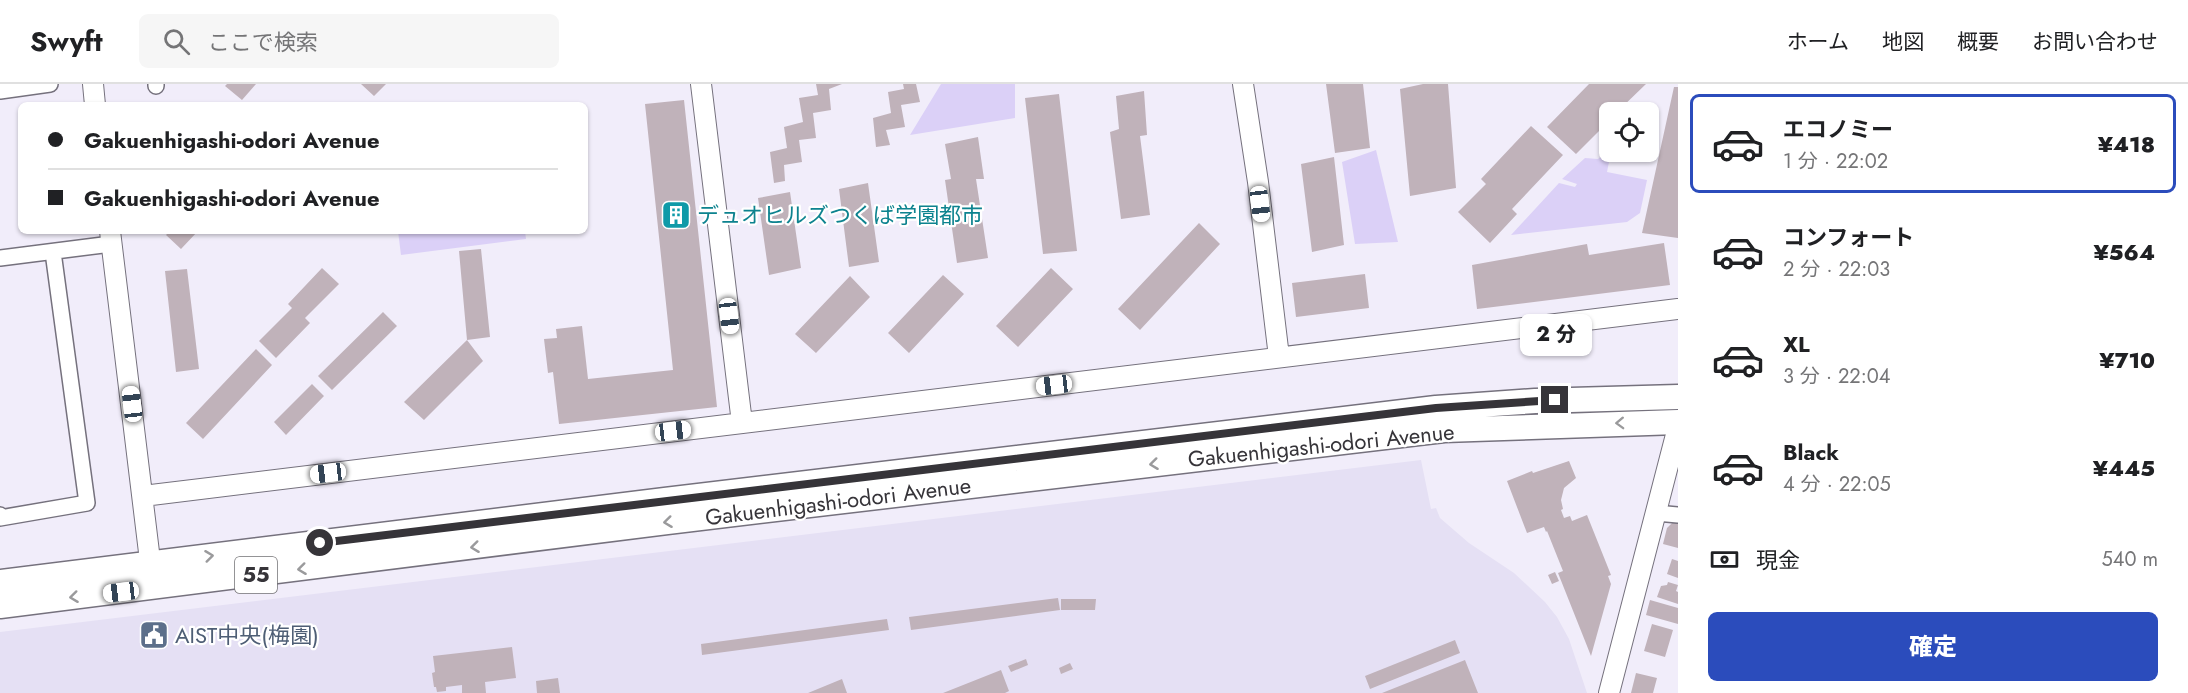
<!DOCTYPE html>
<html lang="ja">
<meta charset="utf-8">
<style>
:root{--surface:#fff;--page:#f6f6f6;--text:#202124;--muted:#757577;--line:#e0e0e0;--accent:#2b4cbc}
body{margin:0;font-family:Jost,"Noto Sans JP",sans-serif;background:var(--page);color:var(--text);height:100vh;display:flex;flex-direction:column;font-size:22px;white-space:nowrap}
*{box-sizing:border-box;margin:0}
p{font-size:20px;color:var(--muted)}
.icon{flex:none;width:33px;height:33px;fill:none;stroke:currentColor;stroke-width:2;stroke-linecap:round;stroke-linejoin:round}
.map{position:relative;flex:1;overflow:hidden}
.panel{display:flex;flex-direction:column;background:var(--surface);width:510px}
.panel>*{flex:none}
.banner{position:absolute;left:18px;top:18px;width:570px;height:132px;border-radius:9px;box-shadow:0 2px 4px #0004;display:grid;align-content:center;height:132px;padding:0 30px;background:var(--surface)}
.buttons{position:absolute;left:1599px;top:18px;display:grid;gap:12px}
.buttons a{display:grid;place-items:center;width:60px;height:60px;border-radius:9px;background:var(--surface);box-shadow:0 2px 4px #0004;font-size:30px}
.end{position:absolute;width:27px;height:27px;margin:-14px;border:8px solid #363439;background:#fff;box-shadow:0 0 0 3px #fff}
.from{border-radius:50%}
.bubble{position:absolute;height:42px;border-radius:9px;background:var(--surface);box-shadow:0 2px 4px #0004;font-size:20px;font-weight:800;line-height:42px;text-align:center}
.car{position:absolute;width:18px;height:36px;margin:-18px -9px;border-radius:8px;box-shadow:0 0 4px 2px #0007;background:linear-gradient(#fff 24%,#345 0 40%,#fff 0 76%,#345 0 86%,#fff 0)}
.banner b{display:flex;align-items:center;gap:21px;height:57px;font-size:22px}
.banner b+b{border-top:2px solid var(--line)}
.banner i{width:15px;height:15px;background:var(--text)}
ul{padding:10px 0 0;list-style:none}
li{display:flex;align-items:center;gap:18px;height:99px;margin:0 12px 9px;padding:0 18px;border:3px solid transparent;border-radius:9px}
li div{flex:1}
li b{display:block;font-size:22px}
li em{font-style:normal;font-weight:800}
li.selected{border-color:var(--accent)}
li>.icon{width:54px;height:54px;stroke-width:1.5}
.pay{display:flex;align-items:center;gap:15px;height:66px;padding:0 30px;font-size:22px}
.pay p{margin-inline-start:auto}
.action{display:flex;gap:12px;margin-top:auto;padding:12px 30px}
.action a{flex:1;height:69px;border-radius:9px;background:var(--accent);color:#fff;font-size:24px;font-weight:800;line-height:69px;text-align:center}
header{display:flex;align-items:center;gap:36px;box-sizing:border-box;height:84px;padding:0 30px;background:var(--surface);border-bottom:2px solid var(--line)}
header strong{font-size:28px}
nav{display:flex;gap:33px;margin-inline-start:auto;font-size:21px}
.search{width:420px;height:54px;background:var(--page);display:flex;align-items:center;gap:15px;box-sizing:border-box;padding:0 21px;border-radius:9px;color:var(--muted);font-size:22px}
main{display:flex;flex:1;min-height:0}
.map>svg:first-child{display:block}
.built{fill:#e5e0f4}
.green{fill:#dbd0f7}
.building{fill:#c0b2ba}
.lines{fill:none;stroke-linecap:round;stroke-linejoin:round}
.minor-casing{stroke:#75717d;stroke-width:18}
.tertiary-casing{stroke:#75717d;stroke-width:22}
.primary-casing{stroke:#75717d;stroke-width:27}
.minor{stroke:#fff;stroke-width:15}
.tertiary{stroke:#fff;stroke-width:20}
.primary{stroke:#fff;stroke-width:24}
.oneway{stroke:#9a9a9c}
.route{stroke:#363439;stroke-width:8}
.labels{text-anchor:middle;stroke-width:4.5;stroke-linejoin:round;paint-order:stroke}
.shield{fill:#fff;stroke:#727174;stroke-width:1.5}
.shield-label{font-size:21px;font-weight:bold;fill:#363439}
.culture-label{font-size:22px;fill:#0d838f;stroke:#fff;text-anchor:start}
.street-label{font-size:22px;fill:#363439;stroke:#fff}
.service-label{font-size:22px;fill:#4e5e75;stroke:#fff;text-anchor:start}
</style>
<header>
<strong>Swyft</strong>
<div class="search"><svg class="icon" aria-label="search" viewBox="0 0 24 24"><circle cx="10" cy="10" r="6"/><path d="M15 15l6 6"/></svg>ここで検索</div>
<nav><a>ホーム</a><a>地図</a><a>概要</a><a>お問い合わせ</a></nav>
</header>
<main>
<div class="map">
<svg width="1678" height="609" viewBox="0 0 1678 609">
<rect width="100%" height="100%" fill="#f1edfa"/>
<path class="built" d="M1421,376L1431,425L1436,424L1440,434L1469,459L1514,489L1545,518L1557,533L1569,555L1587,609H0V548Z"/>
<path class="green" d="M941,0H1015V34L910,51Z
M1609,65L1611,68L1607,88L1647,96L1640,129L1627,138L1511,151L1559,99L1575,103L1577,100L1562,95L1585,74L1598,75Z
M1376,66L1398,158L1355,160L1342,78Z
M398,147H525L526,155L401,171Z"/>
<path class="building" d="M227,0H256L242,16L225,2Z
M361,0H386L374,12Z
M816,0H842L829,5L831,26L813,29L816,54L799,56L802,78L784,81L785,97L774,99L770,68L787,64L784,43L803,38L799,14L818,11Z
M903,0H916L920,18L901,21L905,43L886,46L890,61L876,63L873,34L891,29L888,8L904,5Z
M1326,0H1363L1370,64L1335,69Z
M1423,0H1448L1456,104L1410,112L1400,5Z
M1589,0H1646L1617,28H1610V36L1576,70L1547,43Z
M1674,3H1678V154L1642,149Z
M1144,7L1147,51L1140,52L1150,131L1121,135L1110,48L1119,45L1116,12Z
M1059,10L1077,167L1043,170L1025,14Z
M684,16L717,323L559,340L553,288L548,289L544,255L557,254L556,245L582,242L588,295L673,286L645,20Z
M1531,42L1563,71L1512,125L1517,130L1490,159L1458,128L1486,100L1481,95Z
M978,53L984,95H976L988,174L957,179L945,96L951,95L945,60Z
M1334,73L1344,161L1312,168L1301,80Z
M868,99L879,178L849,183L839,105Z
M790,108L801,184L769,191L758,114Z
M1199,139L1220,160L1140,246L1118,225Z
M170,147H198L181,165L166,151Z
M1664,159L1670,201L1477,225L1472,181L1587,160L1589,171Z
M481,165L490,253L467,256L483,277L424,336L404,318L467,256L459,167Z
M322,184L339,200L305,234L310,239L276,274L259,257L292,224L288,220Z
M1051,184L1073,205L1018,263L996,242Z
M187,185L199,285L176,288L165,187Z
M1365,190L1369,224L1296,233L1292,199Z
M943,191L964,210L909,269L888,249Z
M850,192L870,213L816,269L795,250Z
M383,228L397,242L332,306L318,292Z
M256,265L272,281L203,355L186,339Z
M312,300L324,312L286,351L274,338Z
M1569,377L1576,394L1564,404L1561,416L1563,425L1561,426L1564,434L1570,432L1572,437L1587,431L1611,491L1608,492L1611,500L1591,572L1558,489L1563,487L1547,447L1546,448L1544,443L1527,449L1507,397L1532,387L1533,389Z
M1673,438L1678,440V464L1663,460L1667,444Z
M1672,475L1678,477V494L1667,490Z
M1555,488L1559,497L1552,500L1548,491Z
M1668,498L1678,501L1676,507L1678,508V520L1657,513L1661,502L1667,501Z
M1058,514L1060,526L911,546L909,533Z
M1061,515H1096L1095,526H1061Z
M1650,516L1678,524V540L1646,531Z
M887,535L889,546L702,571L701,560Z
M1652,540L1673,546L1665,573L1644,567Z
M1455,556L1460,569L1370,605L1365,592Z
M512,563L516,594L485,598L486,609H462V601L446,603V607L437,608L436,603H434L432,589L435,588L433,572Z
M1026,575L1028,581L1011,588L1008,582Z
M1465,576L1478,609H1382Z
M1070,579L1073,585L1061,590L1059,584Z
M1001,586L1009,607L1005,609H943Z
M1636,589L1657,594L1653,609H1631Z
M558,594L560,609H537L536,597Z
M842,595L847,609H808Z"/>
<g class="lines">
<g class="minor-casing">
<path id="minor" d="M156,0V2
M0,7L50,0
M0,174L111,160
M1656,429L1678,431
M0,431V434L87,419L53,168"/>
</g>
<g class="tertiary-casing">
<path id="tertiary" d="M93,0L95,21
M701,0L742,339
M1243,0L1258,98L1279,273
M110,147L152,493
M143,412L1678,225
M1609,609L1678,343"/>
</g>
<g class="primary-casing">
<path id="primary" d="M0,498L665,416L1436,324L1535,317L1678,313
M0,522L667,438L1444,346L1678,338"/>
</g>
<use href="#minor" class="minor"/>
<use href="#tertiary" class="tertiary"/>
<use href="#primary" class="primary"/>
</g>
<defs><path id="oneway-chevron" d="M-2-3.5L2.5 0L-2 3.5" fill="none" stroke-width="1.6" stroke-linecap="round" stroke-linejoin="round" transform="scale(1.5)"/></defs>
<g class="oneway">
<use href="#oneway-chevron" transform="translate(1620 339) rotate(178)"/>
<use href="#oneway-chevron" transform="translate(1154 380) rotate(173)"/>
<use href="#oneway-chevron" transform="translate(668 438) rotate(173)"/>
<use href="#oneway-chevron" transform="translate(475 463) rotate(173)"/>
<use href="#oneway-chevron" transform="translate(209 472) rotate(-7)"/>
<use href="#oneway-chevron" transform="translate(302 485) rotate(173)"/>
<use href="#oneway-chevron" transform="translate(74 513) rotate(173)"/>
</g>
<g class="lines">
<path class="route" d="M320,459L1436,324L1555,316"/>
</g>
<defs>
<g id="building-square" transform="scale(1.5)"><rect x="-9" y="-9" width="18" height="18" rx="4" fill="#0f9aa8" stroke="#fff"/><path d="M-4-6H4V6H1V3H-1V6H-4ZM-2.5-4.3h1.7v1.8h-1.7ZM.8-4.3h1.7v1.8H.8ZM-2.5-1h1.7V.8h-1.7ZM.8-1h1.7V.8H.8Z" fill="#fff"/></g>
<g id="civic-square" transform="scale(1.5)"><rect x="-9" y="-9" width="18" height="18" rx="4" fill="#5c6f8a" stroke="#fff"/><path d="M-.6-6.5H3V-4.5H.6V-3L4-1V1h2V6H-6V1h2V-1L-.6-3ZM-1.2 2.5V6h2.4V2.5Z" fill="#fff"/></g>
</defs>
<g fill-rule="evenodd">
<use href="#building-square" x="676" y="131"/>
<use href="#civic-square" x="154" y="551"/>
</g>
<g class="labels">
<rect class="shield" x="235" y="473" width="42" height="36" rx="4.5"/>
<g class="shield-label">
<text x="256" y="498">55</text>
</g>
<g class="culture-label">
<text x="697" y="139">デュオヒルズつくば学園都市</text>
</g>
<g class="street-label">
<text transform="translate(1321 361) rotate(-6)" y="8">Gakuenhigashi-odori Avenue</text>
<text transform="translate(838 417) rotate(-7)" y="8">Gakuenhigashi-odori Avenue</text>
</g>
<g class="service-label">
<text x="175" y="559">AIST中央(梅園)</text>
</g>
</g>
</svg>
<div class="buttons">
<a><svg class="icon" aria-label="locate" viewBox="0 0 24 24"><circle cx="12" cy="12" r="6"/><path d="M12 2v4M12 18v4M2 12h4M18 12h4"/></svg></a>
</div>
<i class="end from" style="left:320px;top:459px"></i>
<i class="end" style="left:1555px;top:316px"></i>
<div class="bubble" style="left:1520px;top:230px;width:72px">2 分</div>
<i class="car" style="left:1260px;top:120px;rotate:173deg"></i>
<i class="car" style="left:729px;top:232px;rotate:173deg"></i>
<i class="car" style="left:1054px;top:301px;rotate:263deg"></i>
<i class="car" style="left:132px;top:320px;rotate:353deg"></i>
<i class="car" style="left:673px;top:347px;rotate:83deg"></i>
<i class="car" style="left:328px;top:389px;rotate:263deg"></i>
<i class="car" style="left:121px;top:508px;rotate:263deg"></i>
<div class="banner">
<b><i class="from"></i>Gakuenhigashi-odori Avenue</b>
<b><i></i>Gakuenhigashi-odori Avenue</b>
</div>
</div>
<section class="panel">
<ul>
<li class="selected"><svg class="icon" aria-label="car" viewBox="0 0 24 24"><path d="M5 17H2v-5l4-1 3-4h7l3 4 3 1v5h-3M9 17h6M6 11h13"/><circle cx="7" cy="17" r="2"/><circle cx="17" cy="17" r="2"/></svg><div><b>エコノミー</b><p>1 分 · 22:02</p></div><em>¥418</em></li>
<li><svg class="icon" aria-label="car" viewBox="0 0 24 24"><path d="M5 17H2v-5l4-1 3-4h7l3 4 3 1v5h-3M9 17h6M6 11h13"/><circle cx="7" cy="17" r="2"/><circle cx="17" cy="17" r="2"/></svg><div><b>コンフォート</b><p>2 分 · 22:03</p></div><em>¥564</em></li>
<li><svg class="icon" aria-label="car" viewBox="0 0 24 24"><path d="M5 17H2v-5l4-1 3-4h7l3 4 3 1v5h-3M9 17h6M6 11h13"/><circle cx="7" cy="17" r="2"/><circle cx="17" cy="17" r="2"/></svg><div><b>XL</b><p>3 分 · 22:04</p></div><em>¥710</em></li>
<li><svg class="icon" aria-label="car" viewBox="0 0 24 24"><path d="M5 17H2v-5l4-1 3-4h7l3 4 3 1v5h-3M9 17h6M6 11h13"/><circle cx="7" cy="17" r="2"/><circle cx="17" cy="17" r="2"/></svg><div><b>Black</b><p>4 分 · 22:05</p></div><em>¥445</em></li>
</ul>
<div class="pay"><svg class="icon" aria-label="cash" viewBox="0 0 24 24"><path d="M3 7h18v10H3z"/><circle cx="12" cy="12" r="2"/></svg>現金<p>540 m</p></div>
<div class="action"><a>確定</a></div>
</section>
</main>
